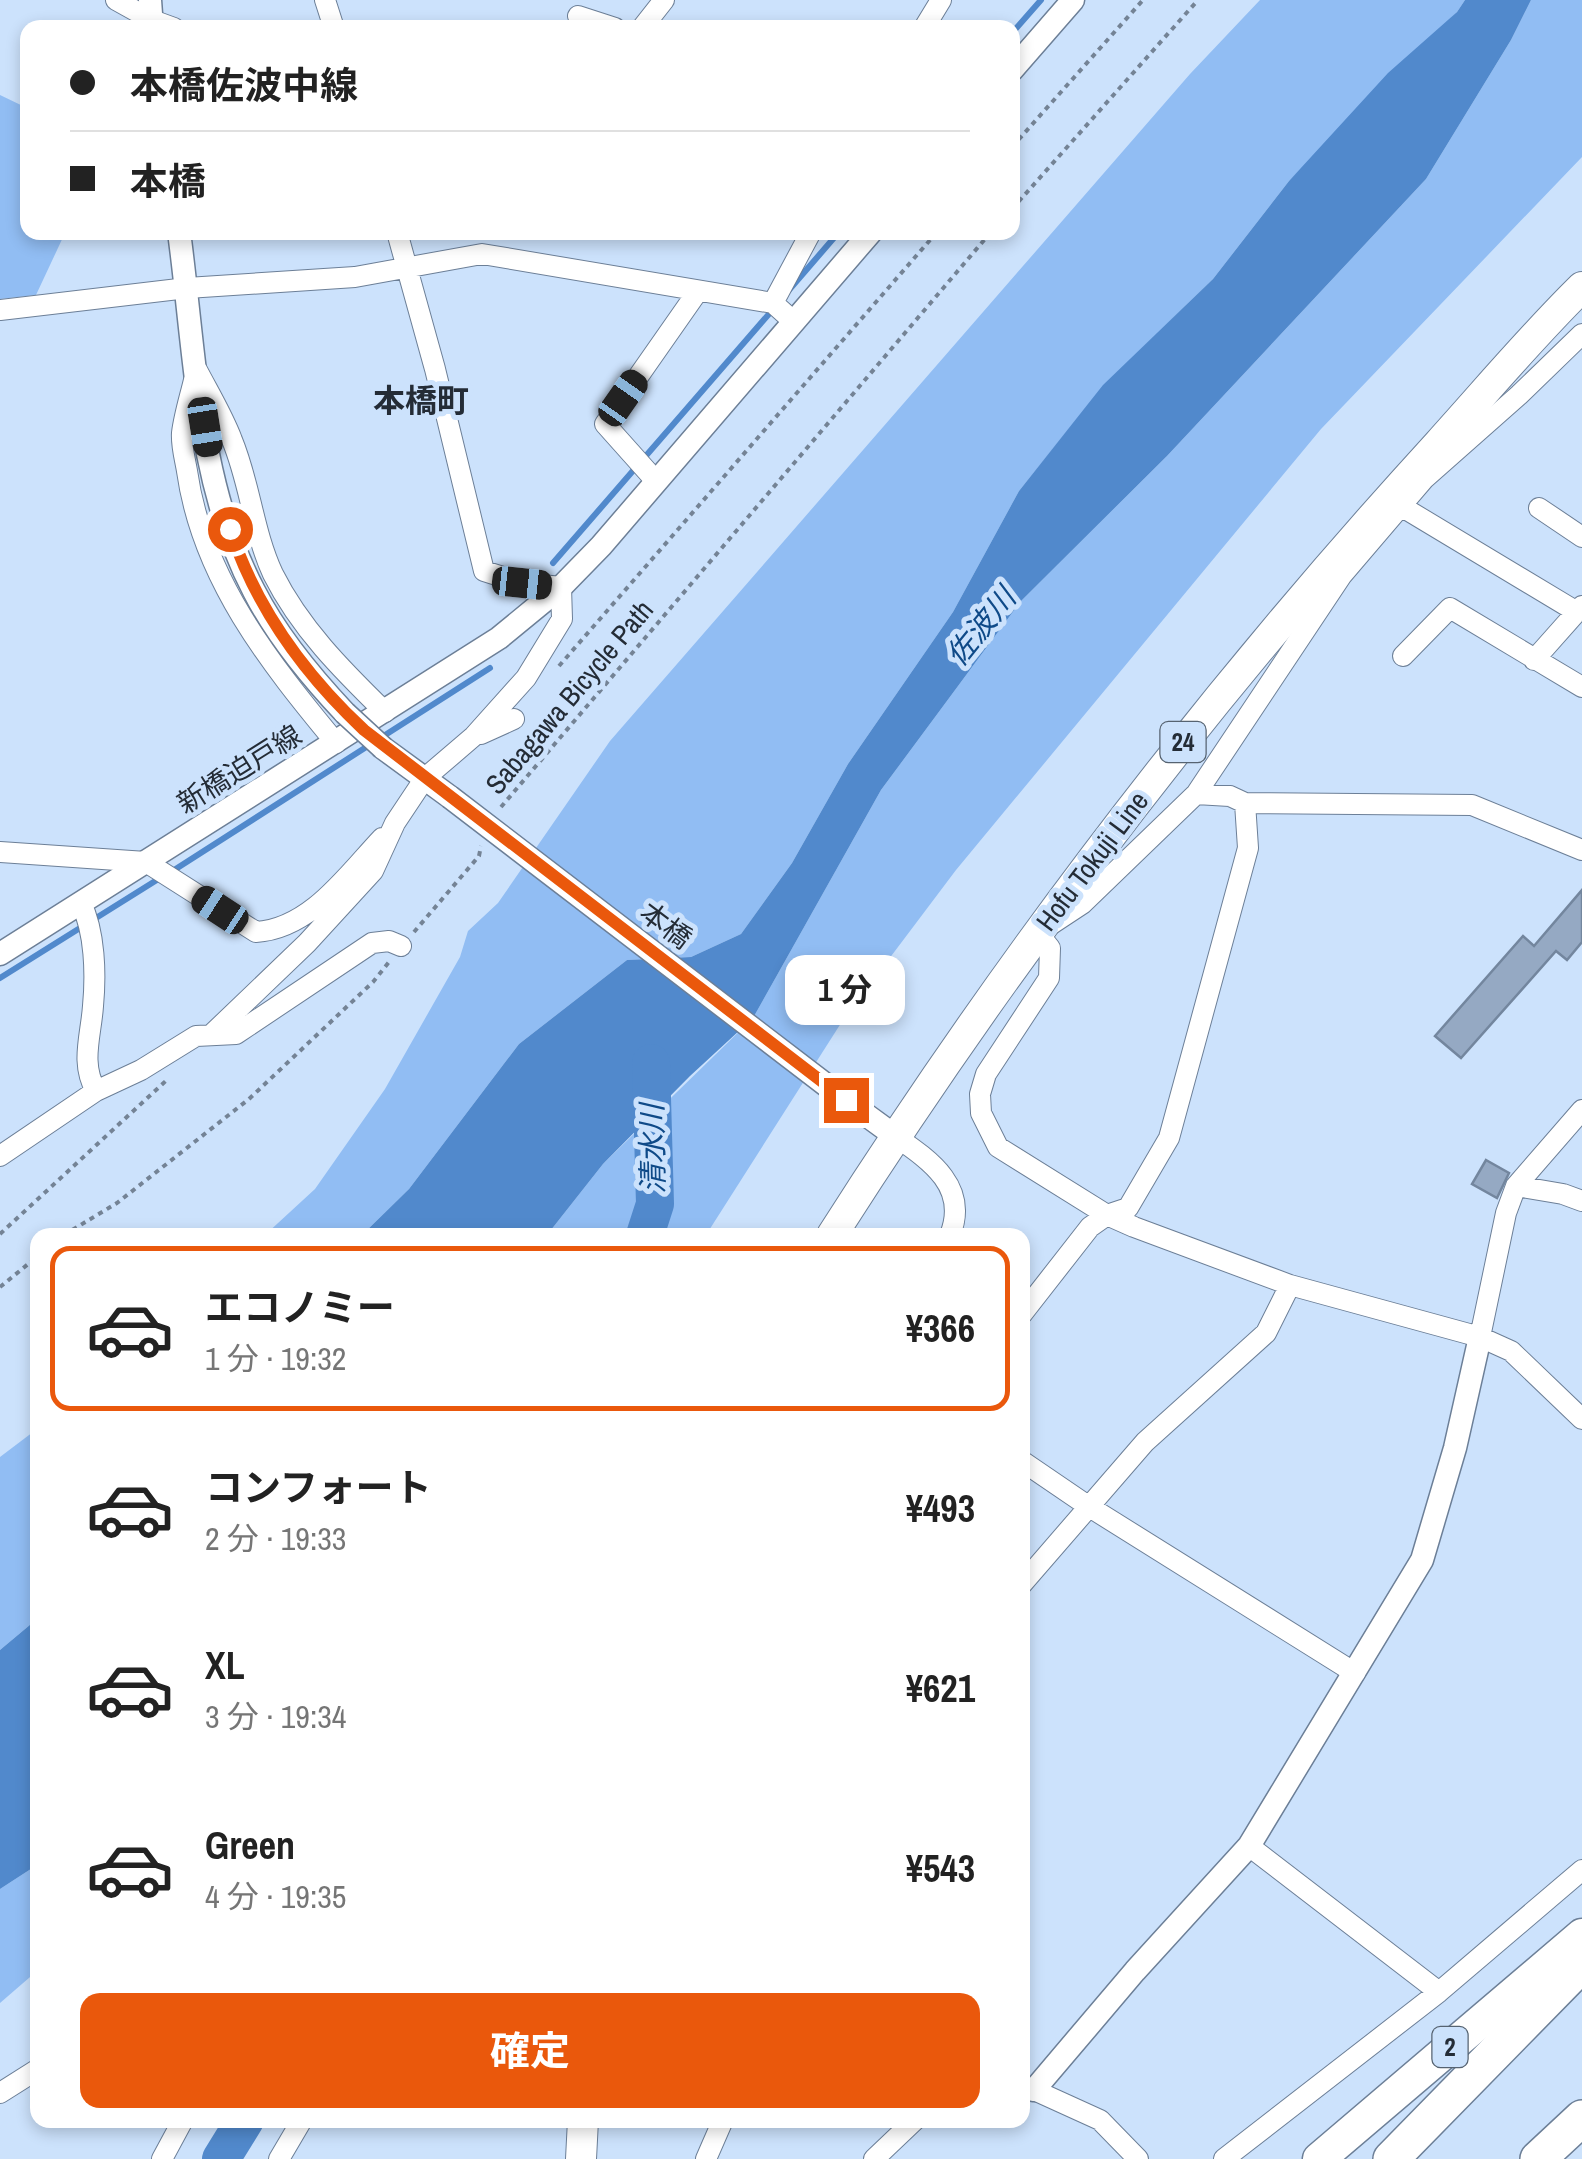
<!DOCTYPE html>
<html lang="ja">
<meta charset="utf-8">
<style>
:root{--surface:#fff;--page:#f6f6f6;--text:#222;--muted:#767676;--line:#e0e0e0;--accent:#ea580c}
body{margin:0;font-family:"Archivo Narrow","Noto Sans JP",sans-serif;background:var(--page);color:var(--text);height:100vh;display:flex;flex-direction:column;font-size:38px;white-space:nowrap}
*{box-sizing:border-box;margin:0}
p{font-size:32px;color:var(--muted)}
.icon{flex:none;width:55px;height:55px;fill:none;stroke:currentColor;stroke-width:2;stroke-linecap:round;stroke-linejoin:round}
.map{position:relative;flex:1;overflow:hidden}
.drawer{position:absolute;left:30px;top:1228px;width:1000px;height:900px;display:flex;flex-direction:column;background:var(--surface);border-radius:20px;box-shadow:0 5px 15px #0003}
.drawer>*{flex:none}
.top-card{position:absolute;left:20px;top:20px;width:1000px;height:220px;border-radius:20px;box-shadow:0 5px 15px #0003;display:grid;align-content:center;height:220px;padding:0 50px;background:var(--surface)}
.end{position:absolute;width:45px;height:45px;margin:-22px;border:12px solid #ea580c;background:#fff;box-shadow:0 0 0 5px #fff}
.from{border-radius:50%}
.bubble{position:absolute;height:70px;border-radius:20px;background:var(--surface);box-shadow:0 5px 15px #0003;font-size:32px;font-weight:700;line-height:70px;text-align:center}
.car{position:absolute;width:30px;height:60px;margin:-30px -15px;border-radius:12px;box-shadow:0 0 8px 2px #0007;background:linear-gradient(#222 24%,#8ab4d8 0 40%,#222 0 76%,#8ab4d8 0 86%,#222 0)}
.top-card b{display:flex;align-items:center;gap:35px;height:95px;font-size:38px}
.top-card b+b{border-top:2px solid var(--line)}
.top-card i{width:25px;height:25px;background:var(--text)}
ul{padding:18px 0 0;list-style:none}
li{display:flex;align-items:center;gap:30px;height:165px;margin:0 20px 15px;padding:0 30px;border:5px solid transparent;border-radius:20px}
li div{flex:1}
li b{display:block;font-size:38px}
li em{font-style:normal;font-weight:700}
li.active{border-color:var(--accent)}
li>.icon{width:90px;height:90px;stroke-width:1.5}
.primary-button{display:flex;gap:20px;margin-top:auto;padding:20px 50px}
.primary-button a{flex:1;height:115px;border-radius:20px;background:var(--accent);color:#fff;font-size:40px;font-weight:700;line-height:115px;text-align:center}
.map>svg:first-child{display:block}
.green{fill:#91bdf3}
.water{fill:#5189cc}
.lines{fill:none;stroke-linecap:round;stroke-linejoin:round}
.stream{stroke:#5189cc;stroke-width:6}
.river{stroke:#5189cc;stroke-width:38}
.building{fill:#95a9c3;stroke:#73869e;stroke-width:2.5}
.minor-casing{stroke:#6c7f97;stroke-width:22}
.tertiary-casing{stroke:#6c7f97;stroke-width:25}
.primary-casing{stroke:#6c7f97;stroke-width:32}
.trunk-casing{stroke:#6c7f97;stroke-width:35}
.motorway-casing{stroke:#6c7f97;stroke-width:38}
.path{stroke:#748395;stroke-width:4;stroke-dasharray:5 5;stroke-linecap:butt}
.minor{stroke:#fff;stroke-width:20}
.tertiary{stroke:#fff;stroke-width:22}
.primary{stroke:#fff;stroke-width:30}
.trunk{stroke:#fff;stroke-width:32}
.motorway{stroke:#fff;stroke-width:35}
.tertiary-bridge-casing{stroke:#6c7f97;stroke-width:25;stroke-linecap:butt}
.tertiary-bridge{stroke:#fff;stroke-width:22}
.route{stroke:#ea580c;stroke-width:12}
.labels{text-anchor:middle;stroke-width:10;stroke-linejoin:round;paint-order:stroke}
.shield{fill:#cce2fc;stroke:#566371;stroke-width:2.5}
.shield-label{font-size:25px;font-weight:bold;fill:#242c36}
.street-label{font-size:28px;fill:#242c36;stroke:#cce2fc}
.water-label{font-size:30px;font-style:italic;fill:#0f4a88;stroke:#cce2fc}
.quarter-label{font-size:32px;font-weight:bold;fill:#242c36;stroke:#cce2fc}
</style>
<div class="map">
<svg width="1582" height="2159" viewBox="0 0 1582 2159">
<rect width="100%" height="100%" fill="#cce2fc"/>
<path class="green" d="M1260,0H1465L1457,12L1289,181L1213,279L1104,385L1019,491L953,612L848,764L792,863L741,934L691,957L627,960L519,1044L409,1189L362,1235H265L315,1189L385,1089L460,957L468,931L498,903L610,741L1190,74Z
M1531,0H1582V157L1321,429L956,870L843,1020L706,1235H547L603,1164L753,1018L881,790L1021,601L1167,456L1426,179L1511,40Z
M0,95L27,108L28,232L65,233L36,295L0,299Z
M37,1429V1619L0,1650V1457Z
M37,1865V1971L0,2003V1889Z"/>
<path class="water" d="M1465,0H1531L1511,40L1426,179L1167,456L1021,601L881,790L753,1018L690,1076L603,1164L547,1235H362L409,1189L519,1044L627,960L691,957L741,934L792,863L848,764L953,612L1019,491L1103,385L1213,279L1289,181L1388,73L1457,12Z
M37,1619V1865L0,1889V1650Z"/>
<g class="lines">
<path class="stream" d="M1012,33L1041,0
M789,290L839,232
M553,563L775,307
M382,737L490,668
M171,872L371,744
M0,978L160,878"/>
<path class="river" d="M645,1235L655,1204L651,1063
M221,2159L245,2120"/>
</g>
<path class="building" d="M1582,890V942L1567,960L1556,951L1461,1058L1435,1036L1523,936L1534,946Z
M1486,1160L1509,1173L1497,1198L1472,1184Z"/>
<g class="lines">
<g class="minor-casing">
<path id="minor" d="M116,0L152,20L174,28
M325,0L334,28
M578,16L615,28
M642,28L664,0
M924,28L941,0
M773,303L811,232
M0,310L187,288L355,277L482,254L773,303L793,321
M1582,334L1519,395L1424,479L1342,575L1196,794L1082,904L1038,933L1050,948L1049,978L986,1074L980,1094L981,1113L998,1147L1107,1215L1134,1227L1290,1285L1480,1337L1511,1351L1582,1419
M197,370C209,393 223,416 232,440C250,483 253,531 273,574C300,628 342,670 385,712
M194,380C190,397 184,416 182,433C181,445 185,459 187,471C202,578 269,662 336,743
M655,480L605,424L698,291
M1394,502L1577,612
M1539,508L1582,537
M1403,656L1450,608L1582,687
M1534,660L1582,606
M481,734L514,719
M1196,794L1230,796L1245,803L1472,805L1582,850
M0,852L146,862L256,932C310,929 347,875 382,838
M81,903C95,932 96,974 93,1006C91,1036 80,1063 96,1091
M211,1035L307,943L373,871L395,823L425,778L474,736L526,678L562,619L561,587L522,583L484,571L435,369L397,232
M895,1136C931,1161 969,1187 950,1235
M0,1156L96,1091L141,1070L196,1036L236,1034L372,943L389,941L401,946
M1516,1186L1563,1194L1582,1201
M1022,1314L1090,1227L1107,1215L1128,1208L1169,1138L1248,848L1245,803
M1480,1337L1506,1213L1516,1186L1582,1110
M1022,1461L1088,1506L1355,1673
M1022,1584L1145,1442L1266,1333L1290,1285
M1249,1846L1439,1992
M1034,2090L1100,2120L1138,2159
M0,2093L38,2069
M162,2159L183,2120
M279,2159L302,2120
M706,2159L723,2120
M874,2159L915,2120
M1224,2159L1439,1992L1582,1870"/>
</g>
<g class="tertiary-casing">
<path id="tertiary" d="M150,0L152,28
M1012,70L1073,0
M179,232C195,350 197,483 254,591C277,636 310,676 345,713
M383,748L450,797
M0,954L499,638L561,587L601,546L871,232
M847,1101L895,1136
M1022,2087L1034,2090L1135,1971L1249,1846L1422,1560L1455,1448L1480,1337"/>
</g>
<g class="primary-casing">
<path id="primary" d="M832,1235C1011,954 1214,689 1439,443C1486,391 1532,336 1582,287
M581,2159L583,2120"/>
</g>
<g class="trunk-casing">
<path id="trunk" d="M1319,2159L1582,1935"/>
</g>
<g class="motorway-casing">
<path id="motorway" d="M1391,2159L1582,1964
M1538,2159L1582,2118"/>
</g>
<path class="path" d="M1012,147L1143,0
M1012,209L1198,0
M559,666L937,232
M501,807L991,232
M414,932L479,856L481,846
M0,1234L169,1078
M64,1235L117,1203L249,1099L373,982L389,962
M0,1287L38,1256"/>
<use href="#minor" class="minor"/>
<use href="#tertiary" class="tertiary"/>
<use href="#primary" class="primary"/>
<use href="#trunk" class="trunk"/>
<use href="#motorway" class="motorway"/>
<g class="tertiary-bridge-casing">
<path id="tertiary-bridge" d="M345,713L383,748
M450,797L847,1101"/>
</g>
<use href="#tertiary-bridge" class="tertiary-bridge"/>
</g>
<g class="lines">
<path class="route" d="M230,529C256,608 304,674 364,730L846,1100"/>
</g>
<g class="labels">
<g class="shield">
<rect x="1160.5" y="722" width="45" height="40" rx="8"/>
<rect x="1432.5" y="2027" width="35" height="40" rx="8"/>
</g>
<g class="shield-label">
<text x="1183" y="751">24</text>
<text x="1450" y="2056">2</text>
</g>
<g class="street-label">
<text transform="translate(569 697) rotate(-50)" y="10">Sabagawa Bicycle Path</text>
<text transform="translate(239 769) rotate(-32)" y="10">新橋迫戸線</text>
<text transform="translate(1092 861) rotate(-53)" y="10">Hofu Tokuji Line</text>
<text transform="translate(666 925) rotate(37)" y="10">本橋</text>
</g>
<g class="water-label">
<text transform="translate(981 627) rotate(-51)" y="10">佐波川</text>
<text transform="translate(653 1149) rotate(-91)" y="10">清水川</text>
</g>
<g class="quarter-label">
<text x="421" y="412">本橋町</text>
</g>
</g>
</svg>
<i class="end from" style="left:230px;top:529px"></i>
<i class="end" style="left:846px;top:1100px"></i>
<div class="bubble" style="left:785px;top:955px;width:120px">1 分</div>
<i class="car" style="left:623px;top:398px;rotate:35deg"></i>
<i class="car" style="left:205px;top:427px;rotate:171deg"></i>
<i class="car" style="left:522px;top:583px;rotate:96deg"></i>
<i class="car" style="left:220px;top:910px;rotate:303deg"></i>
<div class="top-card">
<b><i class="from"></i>本橋佐波中線</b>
<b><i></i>本橋</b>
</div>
<section class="drawer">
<ul>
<li class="active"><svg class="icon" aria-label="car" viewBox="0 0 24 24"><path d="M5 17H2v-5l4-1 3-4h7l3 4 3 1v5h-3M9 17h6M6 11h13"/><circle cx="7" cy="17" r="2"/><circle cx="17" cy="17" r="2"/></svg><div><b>エコノミー</b><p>1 分 · 19:32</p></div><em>¥366</em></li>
<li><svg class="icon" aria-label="car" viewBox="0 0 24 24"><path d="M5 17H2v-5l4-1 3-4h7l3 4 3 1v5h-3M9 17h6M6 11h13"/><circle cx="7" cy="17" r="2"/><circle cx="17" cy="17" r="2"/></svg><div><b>コンフォート</b><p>2 分 · 19:33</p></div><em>¥493</em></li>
<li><svg class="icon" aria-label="car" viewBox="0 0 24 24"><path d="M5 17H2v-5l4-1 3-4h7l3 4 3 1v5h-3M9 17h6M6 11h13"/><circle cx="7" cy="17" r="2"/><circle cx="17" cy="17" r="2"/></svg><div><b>XL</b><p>3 分 · 19:34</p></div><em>¥621</em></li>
<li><svg class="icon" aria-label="car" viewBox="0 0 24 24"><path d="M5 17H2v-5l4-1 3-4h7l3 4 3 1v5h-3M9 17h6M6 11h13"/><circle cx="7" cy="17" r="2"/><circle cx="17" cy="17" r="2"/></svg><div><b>Green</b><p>4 分 · 19:35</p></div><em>¥543</em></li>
</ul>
<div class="primary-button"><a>確定</a></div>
</section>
</div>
